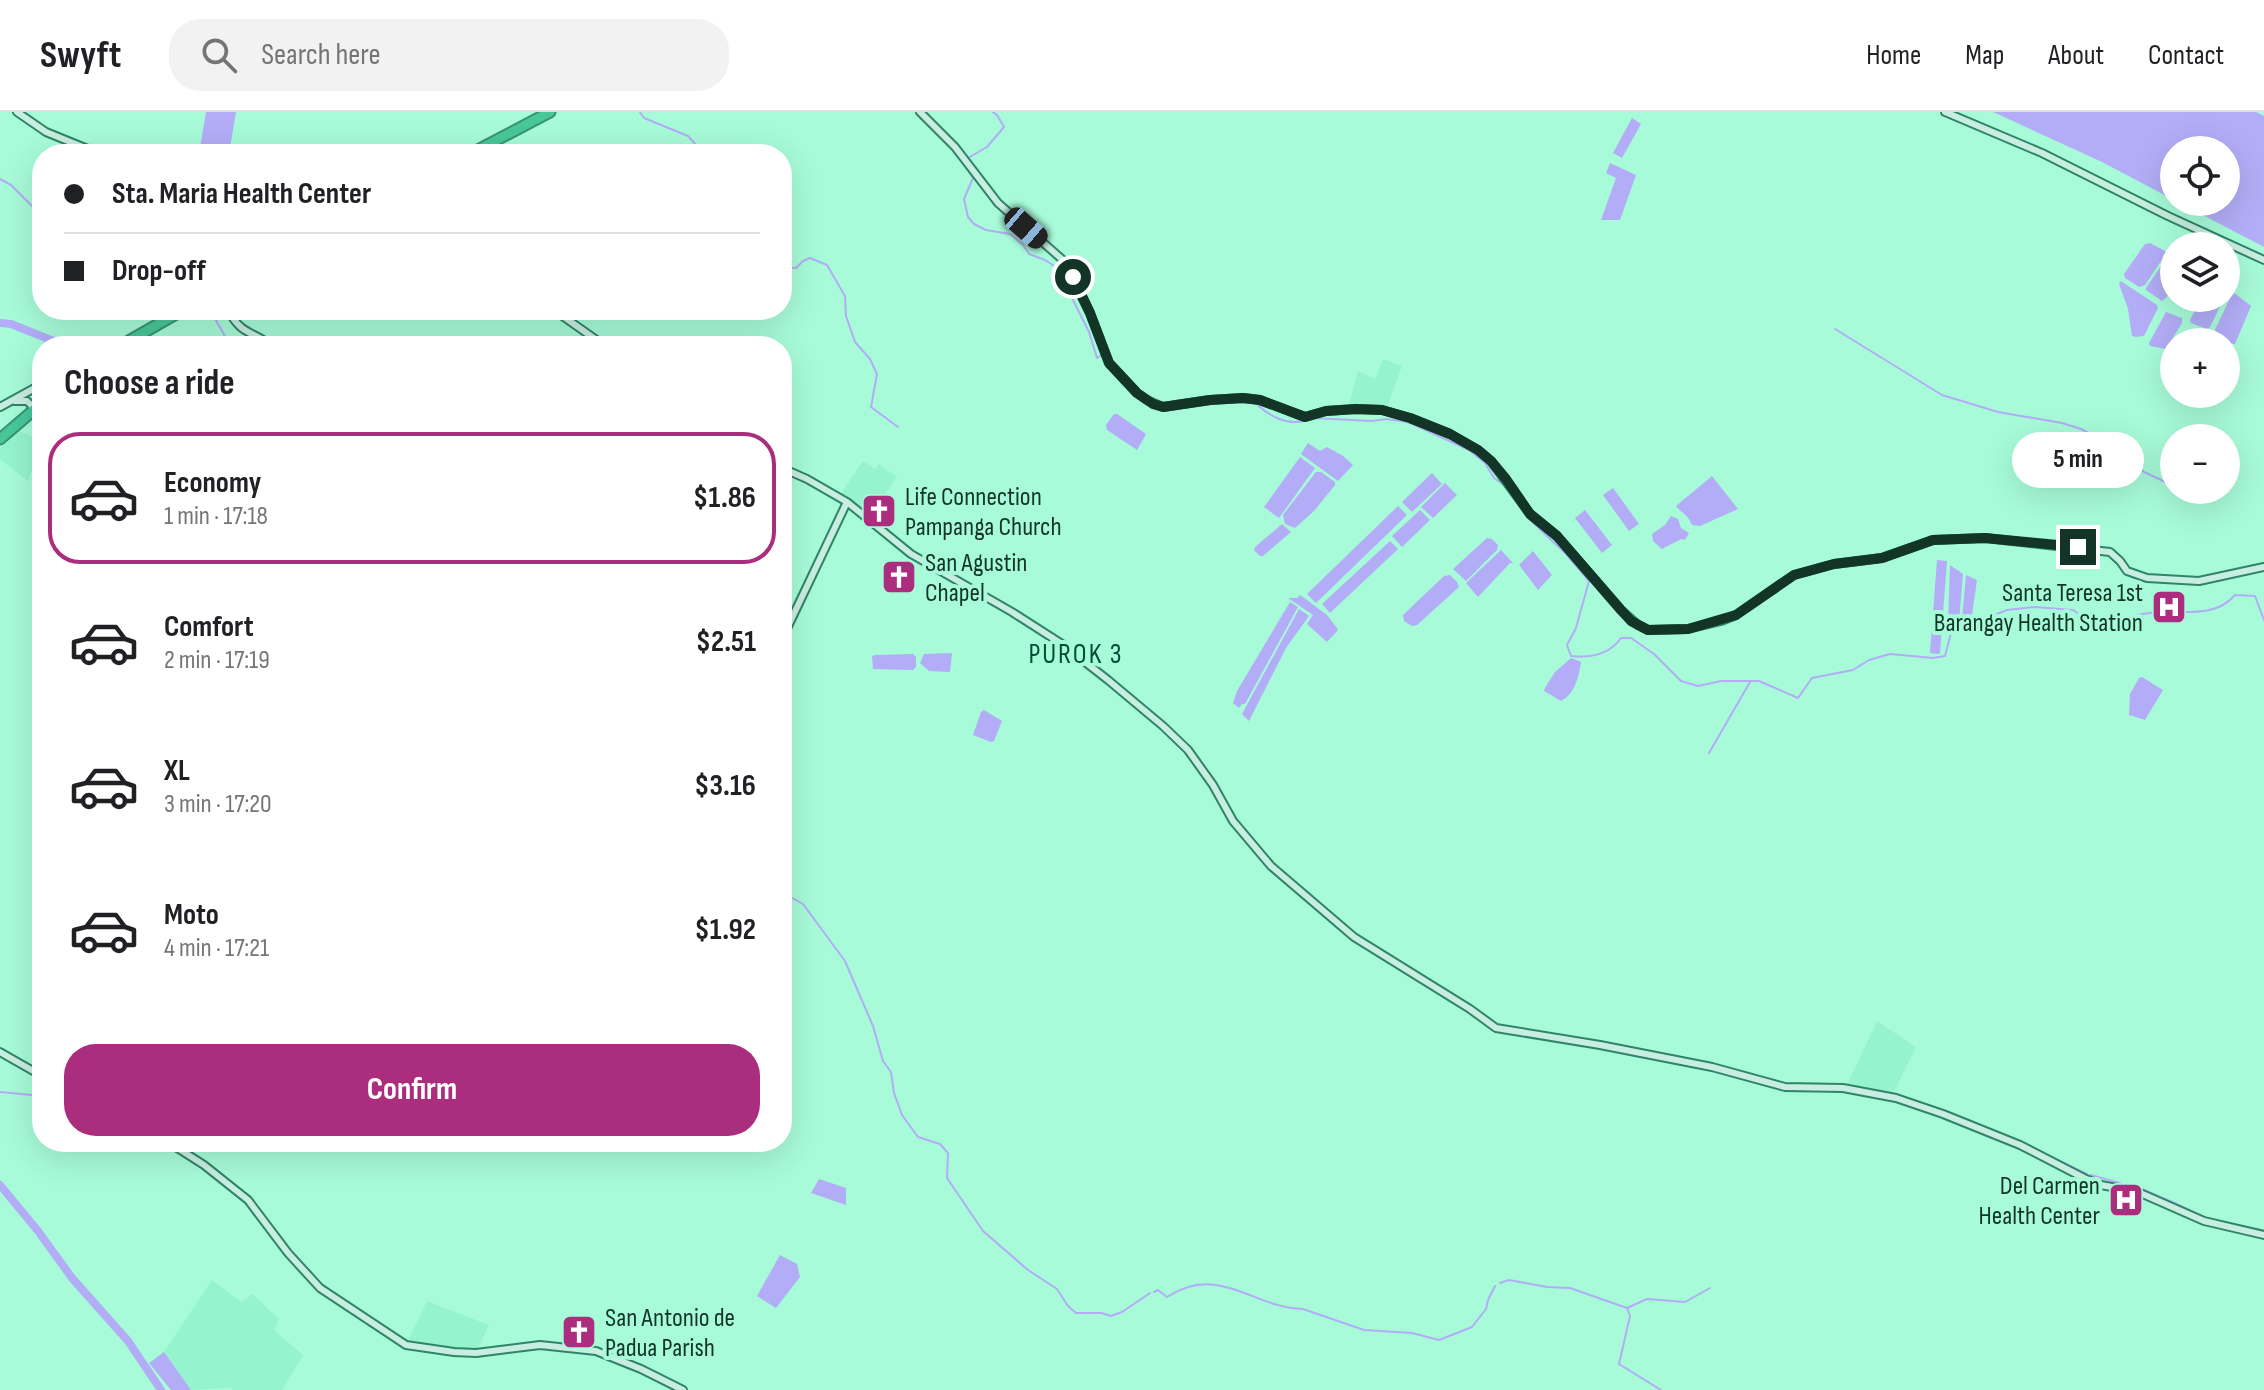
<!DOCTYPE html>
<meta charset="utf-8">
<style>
:root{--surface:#fff;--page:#f2f2f2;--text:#202124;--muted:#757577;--line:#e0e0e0;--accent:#ab2d7d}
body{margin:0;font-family:"Sofia Sans Condensed",sans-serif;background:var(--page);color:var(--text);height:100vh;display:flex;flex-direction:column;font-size:30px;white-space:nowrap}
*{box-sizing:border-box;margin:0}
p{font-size:26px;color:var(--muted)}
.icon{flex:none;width:44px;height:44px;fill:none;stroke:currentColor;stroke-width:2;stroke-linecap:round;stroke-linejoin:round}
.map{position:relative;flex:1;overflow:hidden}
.side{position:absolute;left:32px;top:224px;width:760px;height:816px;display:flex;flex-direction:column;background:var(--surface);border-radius:32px;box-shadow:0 8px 32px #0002}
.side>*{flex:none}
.banner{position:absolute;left:32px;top:32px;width:760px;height:176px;border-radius:32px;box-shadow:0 8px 32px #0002;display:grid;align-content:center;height:176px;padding:0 32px;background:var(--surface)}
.fabs{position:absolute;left:2160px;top:24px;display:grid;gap:16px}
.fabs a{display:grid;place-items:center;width:80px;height:80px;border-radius:50%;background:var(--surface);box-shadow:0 8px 32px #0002;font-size:40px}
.end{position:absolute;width:36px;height:36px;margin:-18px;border:10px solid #123528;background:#fff;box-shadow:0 0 0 4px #fff}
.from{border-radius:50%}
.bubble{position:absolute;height:56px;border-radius:28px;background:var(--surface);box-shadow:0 8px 32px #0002;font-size:26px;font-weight:700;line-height:56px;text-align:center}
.car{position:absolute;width:24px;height:48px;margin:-24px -12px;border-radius:10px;box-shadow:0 0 6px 2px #0007;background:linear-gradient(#222 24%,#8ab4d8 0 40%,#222 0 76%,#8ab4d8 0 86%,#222 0)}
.banner b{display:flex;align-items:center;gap:28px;height:76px;font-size:30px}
.banner b+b{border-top:2px solid var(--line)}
.banner i{width:20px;height:20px;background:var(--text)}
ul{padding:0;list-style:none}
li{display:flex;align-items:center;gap:24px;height:132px;margin:0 16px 12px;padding:0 16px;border:4px solid transparent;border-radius:32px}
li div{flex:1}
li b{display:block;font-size:30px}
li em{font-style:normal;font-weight:700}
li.current{border-color:var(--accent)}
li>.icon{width:72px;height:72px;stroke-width:1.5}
h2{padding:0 32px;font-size:36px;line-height:96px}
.cta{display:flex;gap:16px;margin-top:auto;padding:16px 32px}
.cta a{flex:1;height:92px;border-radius:32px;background:var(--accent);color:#fff;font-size:32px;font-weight:700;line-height:92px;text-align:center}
header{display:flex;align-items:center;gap:48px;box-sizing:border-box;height:112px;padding:0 40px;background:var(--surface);border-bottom:2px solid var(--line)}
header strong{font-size:38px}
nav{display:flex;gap:44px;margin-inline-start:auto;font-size:28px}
.search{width:560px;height:72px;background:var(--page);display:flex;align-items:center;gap:20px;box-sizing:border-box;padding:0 28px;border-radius:32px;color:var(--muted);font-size:30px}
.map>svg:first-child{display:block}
.built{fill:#95f4ce}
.water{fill:#b2adf6}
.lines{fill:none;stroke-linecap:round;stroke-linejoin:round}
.stream{stroke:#b2adf6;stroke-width:2}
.river{stroke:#b2adf6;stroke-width:8}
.secondary-casing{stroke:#2f8567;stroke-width:10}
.highway-casing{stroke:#359473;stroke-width:13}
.secondary{stroke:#c8eee1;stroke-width:6}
.highway{stroke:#48c79b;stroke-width:9}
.route{stroke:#123528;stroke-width:10}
.labels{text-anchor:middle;stroke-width:8;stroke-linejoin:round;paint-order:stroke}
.poi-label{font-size:26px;fill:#123528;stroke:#a7fbd9;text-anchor:start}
.neighbourhood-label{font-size:28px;letter-spacing:2px;fill:#004c36;stroke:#a7fbd9}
</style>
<header>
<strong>Swyft</strong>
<div class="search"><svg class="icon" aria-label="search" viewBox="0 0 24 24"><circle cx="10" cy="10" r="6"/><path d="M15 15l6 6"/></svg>Search here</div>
<nav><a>Home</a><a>Map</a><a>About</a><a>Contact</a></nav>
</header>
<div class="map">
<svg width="2264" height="1278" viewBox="0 0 2264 1278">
<rect width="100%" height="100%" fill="#a7fbd9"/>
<path class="built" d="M1383,247L1402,254L1386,298L1348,296L1358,259L1375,267Z
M19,319L42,329L28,369L0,347V337Z
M863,349L875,357L879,352L897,365L869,406L839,384Z
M1877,909L1916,935L1892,984L1847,973Z
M212,1168L241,1190L252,1182L279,1207L274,1218L303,1243L282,1278H233L230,1276L191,1278L164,1240Z
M427,1189L489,1213L477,1238L435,1236L407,1230Z"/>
<path class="water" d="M206,0H236L229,42H199Z
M1993,0H2256L2264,4V135L2178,90H2226V38H2174V88L2102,50Z
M1632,6L1641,12L1622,46L1613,41Z
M1610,51L1636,63L1620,108H1601L1616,66L1606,61Z
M2150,131L2167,140L2145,173L2139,175L2125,166L2124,162L2145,132Z
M2174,138C2174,156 2179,178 2162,189L2146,178V176L2170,141Z
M2121,169L2157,193L2158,196L2144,224L2136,225L2132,224L2128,197L2119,172Z
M2233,180L2251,194L2235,232L2217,230L2211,226Z
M2201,186H2224L2210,215L2207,217L2191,211L2190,208Z
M2166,200L2182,206V211L2166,237L2150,234L2149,231Z
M1114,302H1117L1146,322L1137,338L1107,318L1106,313Z
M1308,331L1320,339L1327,335L1343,344L1353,353L1338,369L1301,342Z
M1300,345L1315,356L1279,406L1264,395Z
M1316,360H1321L1335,370V373L1314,399L1295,416L1285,412L1283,403Z
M1432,361L1442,372L1412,400L1402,390Z
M1712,364L1738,397L1700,414L1692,413C1688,403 1682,401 1676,394Z
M1445,371L1457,383L1433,406L1421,395Z
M1613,376L1639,412L1629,419L1603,383Z
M1398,394L1407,403L1316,491L1307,482Z
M1420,398L1430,408L1402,435L1392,424Z
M1585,398L1612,433L1602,441L1575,406Z
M1671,404L1678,407L1681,416L1689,421L1685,428L1681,427L1662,437L1653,429L1652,422L1665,413Z
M1282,412L1291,420L1263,444H1260L1254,438L1255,435Z
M1487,426L1492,427L1498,433L1497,438L1466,469L1453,457Z
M1390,429L1398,437L1330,501L1322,492Z
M1501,438L1513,451H1510L1478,485L1466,471Z
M1533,439L1552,463L1538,478L1519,453Z
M1937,448L1947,449L1940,541L1938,542L1930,541Z
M1950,453L1963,462L1959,509L1950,514L1948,513Z
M1450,463L1457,470L1459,475L1417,513L1412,514L1404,509L1403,503L1444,464Z
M1966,463L1977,468L1972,503L1964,508L1962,507Z
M1300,483L1327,503L1337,516L1338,518L1327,530L1307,512L1313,503L1288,486H1297Z
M1290,490L1298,495L1245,592H1242L1239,596L1233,591L1237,579Z
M1299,497L1309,504L1286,536L1249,609L1242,602Z
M952,541L950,560L929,559L920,551L924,542Z
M913,542L916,545V555L913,558L873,557L872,544L875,543Z
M1571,546L1581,550C1579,564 1575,582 1561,589L1544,579L1545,576L1555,560Z
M2142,565L2163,578L2145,608L2129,603L2130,582L2139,566Z
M984,598L1002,609L994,629L991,630L973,623L981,600Z
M819,1067L846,1076V1093L811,1081Z
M780,1143L797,1152L800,1165L776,1196L757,1184Z
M164,1240L191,1278H171L149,1251Z"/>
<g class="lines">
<path class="stream" d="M640,0L644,6L688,24L704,42
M968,46L987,35L1004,15L997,3L993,0
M963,50L973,66L964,87L968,105L974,112L986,118L1010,122L1023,133L1029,142L1045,148L1062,159L1073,188L1089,220L1097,246L1103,242L1104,244
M0,67L11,73L42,104
M782,155L796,156L803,149L810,146L827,153L845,184L846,204L855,230L870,247L877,262L871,295L898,315
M210,198L226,226L234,232L253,228L261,234
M1835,217L1942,283L1998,300L2062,311L2081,317L2120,338L2144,360L2174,374
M1255,290C1267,303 1288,315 1306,308
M1312,306L1372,309L1386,307L1408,310L1469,338L1485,351L1494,366L1507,375
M2183,378L2201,386L2214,388
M1513,383L1526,404L1566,442L1589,469L1576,516L1567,533L1571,544C1589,546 1609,543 1621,526H1631L1654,542L1681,569L1698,574L1721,569H1759L1798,586L1812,566L1853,558L1869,548L1890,542L1933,546L1945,544L1951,521L2007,498L2035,495L2073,498L2093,512C2112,509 2131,503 2150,501C2179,497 2214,508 2235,483L2255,484L2264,508
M1709,641L1750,570
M782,655C790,667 785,684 782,697
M782,715L789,736L785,782L803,792L845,849L873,914L883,949L891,960L894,981L902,1003L918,1025L940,1032L948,1041L947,1066L983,1119L1028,1158L1057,1177L1068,1194L1076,1201H1101L1111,1204L1122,1200L1150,1181
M0,980L42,984
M2009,1025L2087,1062
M2091,1063L2144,1078L2177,1092
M2179,1093L2208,1107
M2218,1109L2264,1119
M1500,1171L1509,1168L1547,1175L1570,1176L1627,1196L1630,1204L1619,1252L1661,1278
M1154,1180L1158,1178L1167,1185C1219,1151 1253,1196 1303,1197L1364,1218L1412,1221L1439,1228L1472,1215L1486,1197L1488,1188L1495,1174
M1627,1196L1647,1187L1685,1190L1710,1176"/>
<path class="river" d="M0,211L11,212L66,234
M0,1073L38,1119L72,1166L128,1229L161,1278"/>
<g class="secondary-casing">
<path id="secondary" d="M17,0L46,20L100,42
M920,0L955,35L998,91L1064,149L1090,201L1109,251L1137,281L1147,288L1163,295L1210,288L1243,286L1260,288L1305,305L1326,299L1356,297L1382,298L1410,306L1450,322L1478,338L1491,349L1530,402L1557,424L1621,498L1638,513L1648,518L1688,517L1721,509L1736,503L1794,463L1834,452L1882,446L1933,428L1985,426L2110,440L2120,449L2127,459L2147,466L2199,469L2264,455
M1945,0L2042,41L2168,104L2264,148
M228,198C242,224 252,218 272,234
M554,198L605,234
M15,289H27L35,297
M0,295L42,272
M782,356L807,367L847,390L911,442L1012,500L1062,532L1108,568L1163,614L1188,638L1213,673L1233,709L1271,754L1354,825L1470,897L1496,916L1600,933L1712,955L1785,975L1843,976L1896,986L1943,1002L2020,1033L2084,1066L2101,1073L2138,1080L2204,1109L2264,1123
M782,527L847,390
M0,940L42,964
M168,1030L204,1053L248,1088L288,1141L320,1176L406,1233L454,1240L476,1241L540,1233L596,1239L641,1257L683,1278"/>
</g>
<g class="highway-casing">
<path id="highway" d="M470,42L550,0
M120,234L183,198
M0,327L42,291"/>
</g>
<use href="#secondary" class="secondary"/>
<use href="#highway" class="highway"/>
</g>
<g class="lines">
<path class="route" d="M1073,165L1090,201L1109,251L1137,281L1153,292L1163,295L1210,288L1243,286L1260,288L1305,305L1326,299L1356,297L1382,298L1410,306L1450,322L1478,338L1491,349L1506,367L1530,402L1557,424L1621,498L1631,509L1648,518L1688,517L1736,503L1794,463L1834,452L1882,446L1933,428L1985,426L2078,435"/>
</g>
<defs>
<g id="church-square" transform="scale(1.8)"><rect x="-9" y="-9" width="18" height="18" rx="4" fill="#ab2d7d" stroke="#a7fbd9"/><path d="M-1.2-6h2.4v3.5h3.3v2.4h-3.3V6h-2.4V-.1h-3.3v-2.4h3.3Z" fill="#fff"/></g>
<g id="hospital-square" transform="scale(1.8)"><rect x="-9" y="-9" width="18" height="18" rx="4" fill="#ab2d7d" stroke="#a7fbd9"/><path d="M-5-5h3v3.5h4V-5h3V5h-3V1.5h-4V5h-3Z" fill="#fff"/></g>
</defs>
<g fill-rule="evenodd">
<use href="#church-square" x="879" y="399"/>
<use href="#church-square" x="899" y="465"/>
<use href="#hospital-square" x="2169" y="495"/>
<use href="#hospital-square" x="2126" y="1088"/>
<use href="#church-square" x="579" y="1220"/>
</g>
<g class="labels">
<g class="poi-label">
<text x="905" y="393">Life Connection<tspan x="905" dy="30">Pampanga Church</tspan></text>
<text x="925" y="459">San Agustin<tspan x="925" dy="30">Chapel</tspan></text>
<text x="2143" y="489" text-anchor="end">Santa Teresa 1st<tspan x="2143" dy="30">Barangay Health Station</tspan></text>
<text x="2100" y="1082" text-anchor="end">Del Carmen<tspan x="2100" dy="30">Health Center</tspan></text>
<text x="605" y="1214">San Antonio de<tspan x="605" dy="30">Padua Parish</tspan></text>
</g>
<g class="neighbourhood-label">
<text x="1076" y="551">PUROK 3</text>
</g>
</g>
</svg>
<div class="fabs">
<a><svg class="icon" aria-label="locate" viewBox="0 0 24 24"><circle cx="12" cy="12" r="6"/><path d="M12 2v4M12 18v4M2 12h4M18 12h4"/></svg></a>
<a><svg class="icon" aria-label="layers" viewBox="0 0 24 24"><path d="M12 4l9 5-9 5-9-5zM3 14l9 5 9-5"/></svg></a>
<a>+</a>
<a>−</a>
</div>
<i class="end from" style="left:1073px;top:165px"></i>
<i class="end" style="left:2078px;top:435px"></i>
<div class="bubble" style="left:2012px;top:320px;width:132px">5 min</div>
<i class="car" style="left:1026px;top:116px;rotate:131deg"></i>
<div class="banner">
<b><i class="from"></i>Sta. Maria Health Center</b>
<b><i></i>Drop-off</b>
</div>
<section class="side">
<h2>Choose a ride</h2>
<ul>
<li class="current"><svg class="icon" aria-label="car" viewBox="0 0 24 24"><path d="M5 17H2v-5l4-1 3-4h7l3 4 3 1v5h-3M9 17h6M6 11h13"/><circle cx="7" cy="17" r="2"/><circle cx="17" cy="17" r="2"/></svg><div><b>Economy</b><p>1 min · 17:18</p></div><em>$1.86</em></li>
<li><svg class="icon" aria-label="car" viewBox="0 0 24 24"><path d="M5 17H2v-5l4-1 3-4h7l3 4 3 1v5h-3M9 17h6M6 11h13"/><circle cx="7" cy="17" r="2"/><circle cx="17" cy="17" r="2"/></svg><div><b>Comfort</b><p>2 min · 17:19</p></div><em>$2.51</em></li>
<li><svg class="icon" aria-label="car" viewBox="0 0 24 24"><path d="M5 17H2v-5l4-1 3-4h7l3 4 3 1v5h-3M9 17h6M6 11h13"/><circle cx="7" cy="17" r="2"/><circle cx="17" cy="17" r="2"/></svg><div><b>XL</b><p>3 min · 17:20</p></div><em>$3.16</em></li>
<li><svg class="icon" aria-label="car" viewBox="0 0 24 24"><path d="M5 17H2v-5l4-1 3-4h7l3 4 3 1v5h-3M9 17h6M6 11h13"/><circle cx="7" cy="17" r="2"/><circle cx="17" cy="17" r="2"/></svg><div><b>Moto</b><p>4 min · 17:21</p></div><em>$1.92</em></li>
</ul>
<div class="cta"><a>Confirm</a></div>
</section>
</div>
